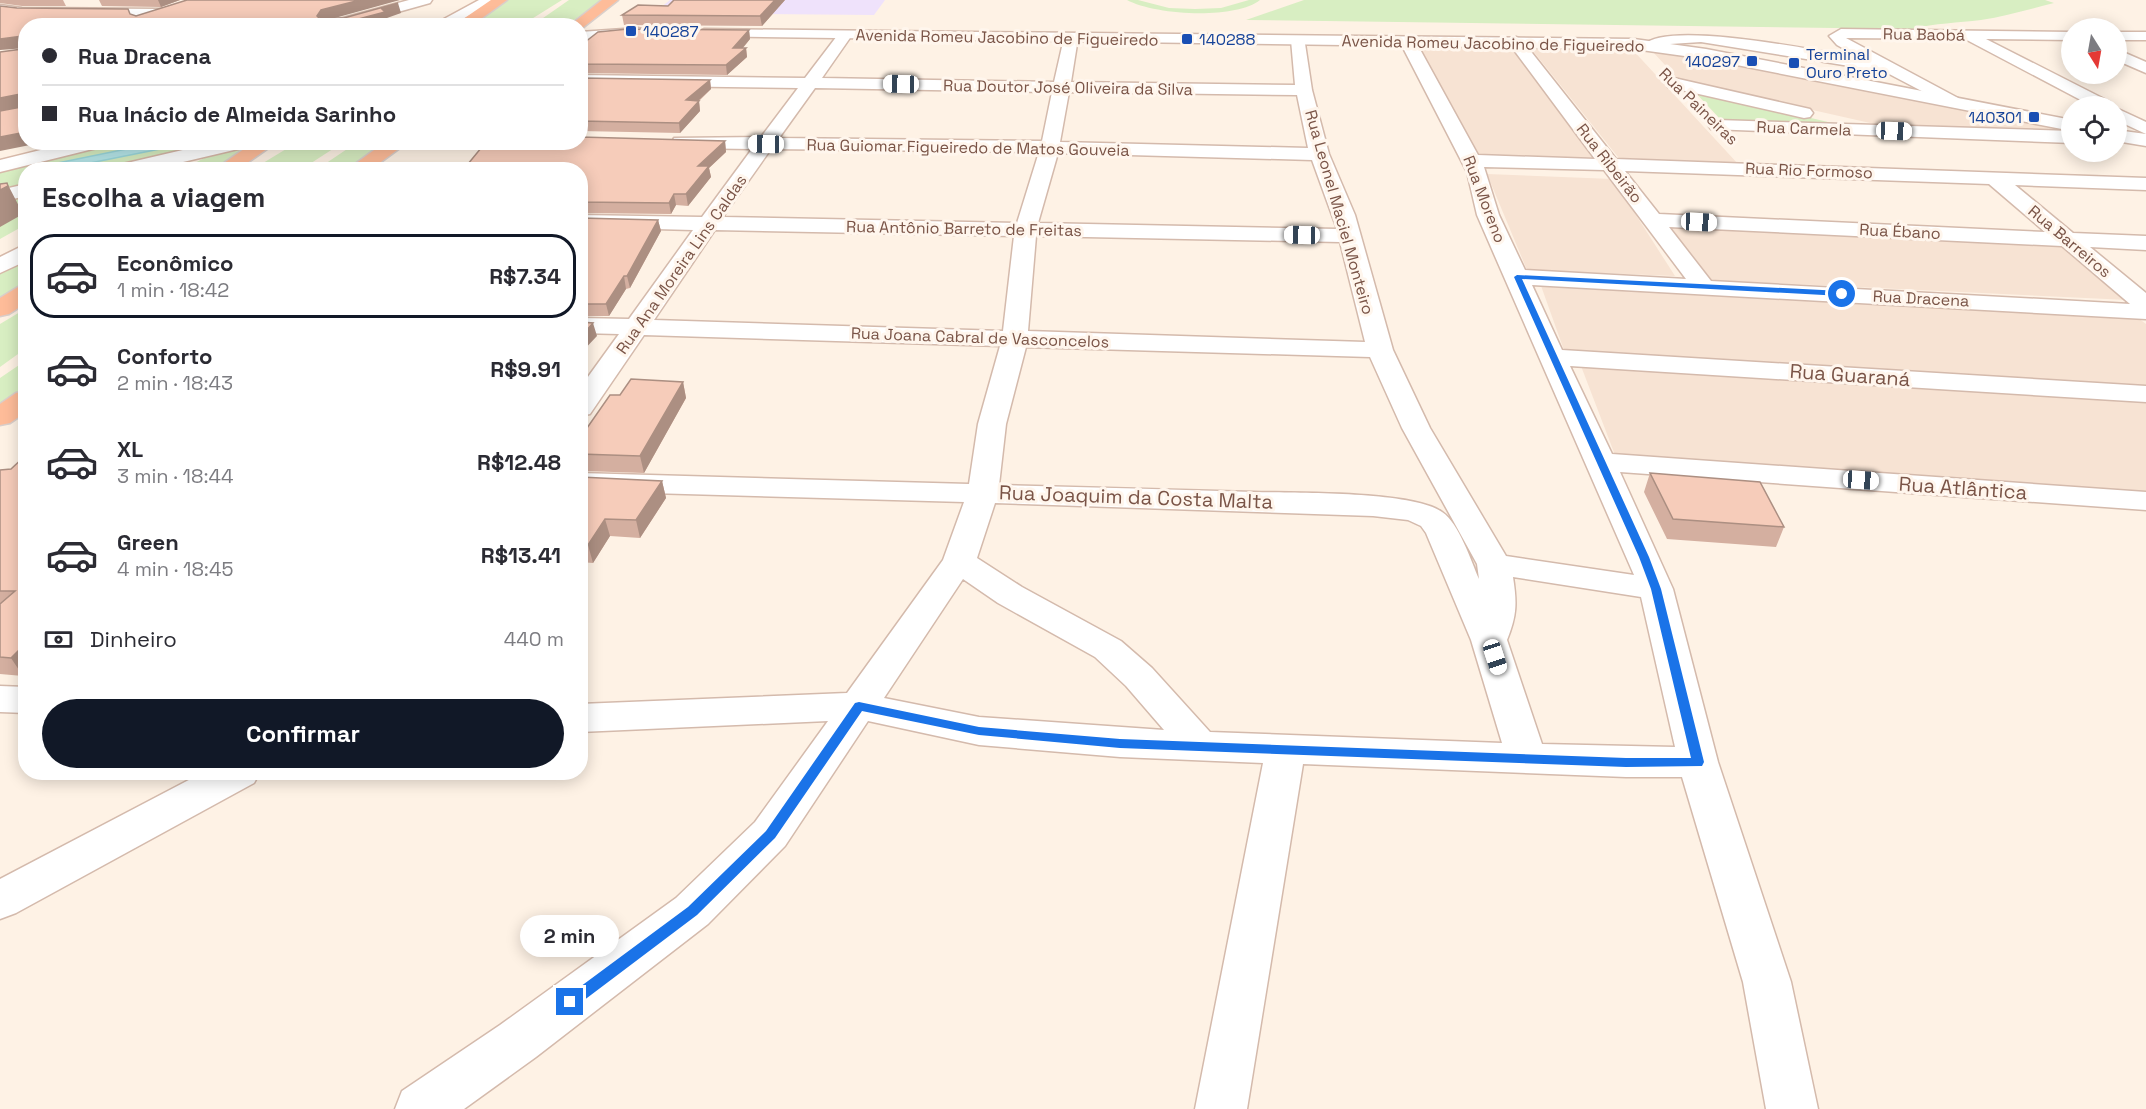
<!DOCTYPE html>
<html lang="pt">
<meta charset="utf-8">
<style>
:root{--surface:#fff;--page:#f7f7f7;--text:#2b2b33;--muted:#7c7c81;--line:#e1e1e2;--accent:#111827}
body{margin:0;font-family:"Space Grotesk",sans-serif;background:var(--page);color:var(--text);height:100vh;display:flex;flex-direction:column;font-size:22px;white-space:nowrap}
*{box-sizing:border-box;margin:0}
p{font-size:20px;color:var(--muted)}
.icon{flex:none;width:33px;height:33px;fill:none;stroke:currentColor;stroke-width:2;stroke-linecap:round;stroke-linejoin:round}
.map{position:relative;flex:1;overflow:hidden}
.panel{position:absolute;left:18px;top:162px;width:570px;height:618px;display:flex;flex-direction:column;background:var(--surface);border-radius:24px;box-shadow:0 3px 15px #0003}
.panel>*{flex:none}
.guide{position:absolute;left:18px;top:18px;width:570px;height:132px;border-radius:24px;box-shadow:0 3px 15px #0003;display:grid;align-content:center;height:132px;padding:0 24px;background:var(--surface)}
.needle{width:39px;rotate:169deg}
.fabs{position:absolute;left:2061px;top:18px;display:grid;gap:12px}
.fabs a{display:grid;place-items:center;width:66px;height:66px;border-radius:50%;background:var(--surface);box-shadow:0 3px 15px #0003;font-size:30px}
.end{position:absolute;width:27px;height:27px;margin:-14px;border:8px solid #1a73e8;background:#fff;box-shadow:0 0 0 3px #fff}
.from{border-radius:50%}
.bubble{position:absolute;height:42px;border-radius:21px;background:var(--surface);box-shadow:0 3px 15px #0003;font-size:20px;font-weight:800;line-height:42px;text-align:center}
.car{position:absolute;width:18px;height:36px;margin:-18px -9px;border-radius:8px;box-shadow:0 0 4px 2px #0007;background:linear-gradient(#fff 24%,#345 0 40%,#fff 0 76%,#345 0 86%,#fff 0)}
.guide b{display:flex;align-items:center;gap:21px;height:57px;font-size:22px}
.guide b+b{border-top:2px solid var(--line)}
.guide i{width:15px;height:15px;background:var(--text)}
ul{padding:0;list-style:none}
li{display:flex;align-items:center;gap:18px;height:84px;margin:0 12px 9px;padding:0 12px;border:3px solid transparent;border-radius:24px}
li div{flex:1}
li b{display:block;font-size:22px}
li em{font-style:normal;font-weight:800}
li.current{border-color:var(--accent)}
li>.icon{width:54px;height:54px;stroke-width:1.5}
h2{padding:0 24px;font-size:27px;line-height:72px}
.pay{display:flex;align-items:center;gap:15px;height:66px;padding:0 24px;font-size:22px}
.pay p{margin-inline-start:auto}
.button{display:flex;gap:12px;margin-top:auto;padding:12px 24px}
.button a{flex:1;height:69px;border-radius:36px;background:var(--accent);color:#fff;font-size:24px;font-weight:800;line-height:69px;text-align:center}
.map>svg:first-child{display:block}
.residential{fill:#f7e3d3}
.education{fill:#efe2fb}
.green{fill:#d8eec2}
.water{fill:#b7e7ea;stroke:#9cd9dd;stroke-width:1.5}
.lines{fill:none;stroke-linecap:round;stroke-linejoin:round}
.minor-casing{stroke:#d4baac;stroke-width:3}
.tertiary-casing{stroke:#d4baac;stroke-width:3}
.secondary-casing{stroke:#d7b9a9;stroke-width:3}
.trunk-casing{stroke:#dacfcb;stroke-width:3}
.minor{fill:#fff;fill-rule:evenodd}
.tertiary{fill:#fff;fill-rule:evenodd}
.secondary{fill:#fff;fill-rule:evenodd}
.trunk{fill:#febc99;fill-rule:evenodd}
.wall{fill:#d4afa0}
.shaded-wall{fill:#ac8f82}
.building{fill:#f6ccba;stroke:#ac8f82;stroke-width:1.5}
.route{fill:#1a73e8}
.transit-dot{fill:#1a4fb4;stroke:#fff6ed;stroke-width:2}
.labels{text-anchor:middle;stroke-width:6;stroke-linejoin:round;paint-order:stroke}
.far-transit-label{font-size:16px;fill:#164399;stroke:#fff6ed;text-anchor:start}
.far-street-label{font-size:16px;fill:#7a5447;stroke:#fff6ed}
.street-label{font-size:20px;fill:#7a5447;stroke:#fff6ed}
</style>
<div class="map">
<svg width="2146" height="1109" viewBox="0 0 2146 1109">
<rect width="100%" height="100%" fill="#fef2e5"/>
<path class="residential" d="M1416,44L1516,45L1594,161L1478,159Z
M1529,46L1631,48L1739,165L1622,162Z
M1652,51L1673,52L2071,129V134L1888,127L1679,80Z
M1487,174L1613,179L1675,276L1527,270Z
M1670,225L2055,242L2128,300L1707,280Z
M1540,283L2138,318L2146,324V390L1565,353Z
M1581,366L2146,402V493L1615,455Z"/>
<path class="education" d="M670,0H885L874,15L654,13Z"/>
<path class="green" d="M508,0H562L522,25L468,26Z
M569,0H602L567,25H533Z
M1127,0H1138L1169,8L1195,9L1221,8L1249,0H1260C1235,20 1154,15 1127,0Z
M1304,0H2045L2054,3C2030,9 2006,16 1981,20C1958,23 1935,23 1912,29L1246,20Z
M1693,90L1845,126L1721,120Z
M129,143H219L101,169L26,170L25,185L0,191V169Z
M249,143H264L217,169L181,170L224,148Z
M296,143H342L302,169H253Z
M356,143H391L346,169L316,170Z
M25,195V225L0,239V200Z
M25,255V290L0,306V269Z
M25,309V349L0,367V324Z
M25,361V387L0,405V378Z"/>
<path class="water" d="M156,143H190L60,169H28Z"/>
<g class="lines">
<g class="minor-casing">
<path id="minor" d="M409,0H432L430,3L348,26H323L325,23Z
M0,5L22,8L162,9L169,13L162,17L22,16L0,13Z
M1841,29L2072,32V40L1986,39L2110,102L2113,106H2092L1965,39L1846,38L1958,98L1961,102L1958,106L1952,107L1874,66L1868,69L1701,42L1670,44L1652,50L1644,45C1667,19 1823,52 1860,58L1837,45L1829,36Z
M845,31L852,35L822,78L1054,82L1064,38L1071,34L1078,38L1071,82L1295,85L1291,40L1294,37H1304L1312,90L1329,154L1355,215L1393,350L1430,428L1506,556L1634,575L1477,215L1467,172L1400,42L1403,39L1408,37L1416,42L1478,155L1595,159L1508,42L1516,37L1521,39L1616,159L2146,178V190L2015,185L2073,233L2146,236V250L2090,247L2146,293V319L1532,285L1562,350L2146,386V402L1570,366L1612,454L2146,492V510L1620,472L1673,589L1718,762L1791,982L1818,1109H1766L1743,982L1682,777H1626L1303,764L1247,1109H1195L1263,763L1120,757L979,745L868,721L785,846L708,924L536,1057L464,1109H395L402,1091L500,1025L676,898L755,822L828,721L580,732V704L847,693L943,560L964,502L580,491V473L969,484L978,424L1000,346L644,335L590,414L580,416V388L619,334L580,333V318L629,319L693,230L580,227V215L702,217L752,149L681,148L674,146L672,142L674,138L761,137L798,88L580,85V75L805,78L840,32ZM815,88L1052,92L1042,141L779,138ZM1069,92L1297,95L1308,148L1060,142ZM771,149L1039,152L1017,223L723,217ZM1058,153L1312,160L1337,229L1038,223ZM1484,167L1604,170L1686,279L1525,270L1499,215ZM1625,171L1989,184L2045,232L1659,214ZM1669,227L2062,246L2130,304L1711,281ZM715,230L1014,236L1003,331L654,320ZM1036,236L1340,242L1365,342L1028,331ZM1026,347L1370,357L1402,428L1477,564L1479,579C1471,561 1459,523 1442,512C1413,491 1294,493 1254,492C1169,489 1084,487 999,485L1006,424ZM995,503L1373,516L1408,520L1421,526L1426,533L1471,640L1502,743L1210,732L1152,668L1121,641L1022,587L977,558ZM1513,577L1641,597L1675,747L1542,744L1507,640C1517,615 1517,603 1513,577ZM963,579L998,603L1095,657L1126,686L1164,730L979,717L884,698Z
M2116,32H2146V40H2116Z
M2116,49L2146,62V73L2116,60Z
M1674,78L1810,109L1813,113L1810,117L1804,118L1668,87L1666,83Z
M2116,108L2146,122V134L2116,120Z
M1717,120L2072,131V143L1711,129L1708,125L1711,121Z
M0,686L26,687V713L0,712Z
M204,772H260L254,783L16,913L0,919V879Z"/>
</g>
<g class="tertiary-casing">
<path id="tertiary" d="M638,28L643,29L645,32L643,35L580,41V32Z
M704,29L1634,39L1706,49L2072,120V131L1706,59L1634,49L699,36L697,33Z
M2116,130L2146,134V146L2116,141Z"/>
</g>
<g class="secondary-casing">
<path id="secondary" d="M479,0H497L450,26H431Z
M73,142H107L105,146L0,172V160Z
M217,142H253L251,146L149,170H112L114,166Z
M26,184V196L0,202V190Z
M26,244V261L0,273V257Z"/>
</g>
<g class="trunk-casing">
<path id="trunk" d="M491,0H507L471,26H453Z
M602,0H618L581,29L580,26H569Z
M254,142H277L237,170H214Z
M385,142H408L370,170H347Z
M26,285V303L9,314L0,316V298L18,287Z
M26,391V412L10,423L0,425V404L16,393Z"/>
</g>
<use href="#minor" class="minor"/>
<use href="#tertiary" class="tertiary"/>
<use href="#secondary" class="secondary"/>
<use href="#trunk" class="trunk"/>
</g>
<path class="wall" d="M0,0H63L66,6H22L0,3Z
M99,0H180L161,7L102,6Z
M785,0L762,26L624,25L622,15L668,6Z
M749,30L750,39L743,48H746L747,57L727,75L580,73V46Z
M580,78L710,80L711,89L699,101L700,111L680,133L580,131Z
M725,141L726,152L709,168L711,177L688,206L676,205L671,214L580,213V170Z
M580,218L658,220L661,231L630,288L626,289L609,316H580Z
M683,382L686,398L644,473L584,471L582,462H580V438L620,395Z
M11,469L23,676L0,674V470Z
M1650,473L1784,527L1776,547L1667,539L1644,492Z
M580,477L662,481L666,498L640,538L610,536L593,563L580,562Z"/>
<path class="shaded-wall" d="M158,0H180L161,7Z
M360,0H400L324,21L317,16L321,10Z
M775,0H785L762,26L760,16Z
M398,3L401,13L387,18L388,22L376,26H332Z
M749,30L750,39L735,57L733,48Z
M22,36L26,48L0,50V39Z
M746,48L747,57L727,75L726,65Z
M710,80L711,89L688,110L686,100Z
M21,94L26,107L0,111V98Z
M699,101L700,111L680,133L679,123Z
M26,132V142H45L0,151V137Z
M725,141L726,152L709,168L711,177L688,206L686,194L698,166Z
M7,183L23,214L0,227V190Z
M674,194L676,205L671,214L669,203Z
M658,220L661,231L630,288L627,276Z
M624,276L626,289L609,316L606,304Z
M593,323L597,336L580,354V338Z
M683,382L686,398L644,473L640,456Z
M662,481L666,498L640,538L636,520Z
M605,519L610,536L593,563L588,545Z
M26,643V673L23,676L11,658Z"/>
<path class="building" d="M187,0H360L321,10L317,16L319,18H344L398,3L382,9L385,12L332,26H26V132L0,137V111L22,107L21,94L0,98V52L22,49V36L0,39V6L17,8L128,9L130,14L136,16Z
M674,0H775L760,16L622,15L638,5L668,6Z
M628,29L749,30L733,48H746L726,65L580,64V46L598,32Z
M580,78L710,80L686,100L699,101L679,123L580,121Z
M580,137L725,141L698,166H709L686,194H674L669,203L580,202V170H463L486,142H580Z
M7,183L8,186L0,190V184Z
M580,218L658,220L627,276H624L606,304H580Z
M580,322L593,323L580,338Z
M631,379L683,382L640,456L580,454L586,445H580V438L610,395H620Z
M26,455V643L11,658L0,657V604L15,591H0V470L11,469Z
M1650,473L1760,482L1784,527L1673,519Z
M580,477L662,481L636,520L605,519L588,545H580Z"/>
<path class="route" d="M1517,275L1842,291L1846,294L1842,296L1522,279L1649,557L1661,589L1704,762L1702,766L1626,767L1120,748L979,735L862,711L775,838L697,915L575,1007L570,1009L565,1007L563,1002L565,998L688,907L766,831L855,703L859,702L979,727L1120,739L1626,758H1691L1651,589L1639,557L1514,277Z"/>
<g class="transit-dot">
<rect x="625" y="25" width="12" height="12" rx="3"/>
<rect x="1181" y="33" width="12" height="12" rx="3"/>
<rect x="1746" y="55" width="12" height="12" rx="3"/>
<rect x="1788" y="57" width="12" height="12" rx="3"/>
<rect x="2028" y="111" width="12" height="12" rx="3"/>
</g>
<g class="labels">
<g class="far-transit-label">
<text x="643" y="37">140287</text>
<text x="1199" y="45">140288</text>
<text x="1806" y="60">Terminal<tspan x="1806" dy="18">Ouro Preto</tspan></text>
<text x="1740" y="67" text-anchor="end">140297</text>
<text x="2022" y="123" text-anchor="end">140301</text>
</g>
<g class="far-street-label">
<text transform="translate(1924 34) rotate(1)" y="6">Rua Baobá</text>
<text transform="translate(1007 37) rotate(1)" y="6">Avenida Romeu Jacobino de Figueiredo</text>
<text transform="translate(1493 43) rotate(1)" y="6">Avenida Romeu Jacobino de Figueiredo</text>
<text transform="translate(1068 87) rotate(1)" y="6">Rua Doutor José Oliveira da Silva</text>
<text transform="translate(1699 106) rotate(44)" y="6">Rua Paineiras</text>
<text transform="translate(1804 128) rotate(2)" y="6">Rua Carmela</text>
<text transform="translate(968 147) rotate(1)" y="6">Rua Guiomar Figueiredo de Matos Gouveia</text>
<text transform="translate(1610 163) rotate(52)" y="6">Rua Ribeirão</text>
<text transform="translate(1809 170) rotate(2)" y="6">Rua Rio Formoso</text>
<text transform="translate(1485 199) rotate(69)" y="6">Rua Moreno</text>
<text transform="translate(1340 212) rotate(74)" y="6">Rua Leonel Maciel Monteiro</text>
<text transform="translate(964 228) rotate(1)" y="6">Rua Antônio Barreto de Freitas</text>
<text transform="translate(1900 231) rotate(3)" y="6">Rua Ébano</text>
<text transform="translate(2070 241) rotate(40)" y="6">Rua Barreiros</text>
<text transform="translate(681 264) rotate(-55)" y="6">Rua Ana Moreira Lins Caldas</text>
<text transform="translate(1921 298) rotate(3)" y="6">Rua Dracena</text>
<text transform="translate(980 337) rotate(2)" y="6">Rua Joana Cabral de Vasconcelos</text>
</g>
<g class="street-label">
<text transform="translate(1850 375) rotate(4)" y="7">Rua Guaraná</text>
<text transform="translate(1963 488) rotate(4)" y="7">Rua Atlântica</text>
<text transform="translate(1136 497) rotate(2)" y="7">Rua Joaquim da Costa Malta</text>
</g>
</g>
</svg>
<div class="fabs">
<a><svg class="needle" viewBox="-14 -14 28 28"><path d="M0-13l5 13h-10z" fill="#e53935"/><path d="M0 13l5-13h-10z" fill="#7c7c81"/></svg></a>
<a><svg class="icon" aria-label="locate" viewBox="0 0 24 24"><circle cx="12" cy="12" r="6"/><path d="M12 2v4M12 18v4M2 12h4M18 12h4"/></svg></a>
</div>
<i class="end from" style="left:1842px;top:294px"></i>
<i class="end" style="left:570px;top:1002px"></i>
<div class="bubble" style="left:520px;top:915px;width:99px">2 min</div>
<i class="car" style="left:901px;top:84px;rotate:271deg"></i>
<i class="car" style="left:1894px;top:131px;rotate:92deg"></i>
<i class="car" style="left:766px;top:144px;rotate:271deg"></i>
<i class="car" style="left:1699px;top:222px;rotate:93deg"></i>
<i class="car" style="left:1302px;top:235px;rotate:271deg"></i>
<i class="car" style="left:1861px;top:480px;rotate:94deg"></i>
<i class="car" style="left:1495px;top:657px;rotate:162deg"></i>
<div class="guide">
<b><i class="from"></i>Rua Dracena</b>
<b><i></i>Rua Inácio de Almeida Sarinho</b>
</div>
<section class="panel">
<h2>Escolha a viagem</h2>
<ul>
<li class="current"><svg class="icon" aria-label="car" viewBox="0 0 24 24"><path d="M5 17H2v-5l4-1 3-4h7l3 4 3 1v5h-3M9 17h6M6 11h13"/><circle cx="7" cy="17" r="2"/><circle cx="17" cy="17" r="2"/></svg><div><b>Econômico</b><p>1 min · 18:42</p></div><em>R$7.34</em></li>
<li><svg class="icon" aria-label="car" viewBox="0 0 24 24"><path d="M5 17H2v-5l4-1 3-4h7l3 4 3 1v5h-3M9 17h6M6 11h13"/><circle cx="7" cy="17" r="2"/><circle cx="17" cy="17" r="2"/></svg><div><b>Conforto</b><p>2 min · 18:43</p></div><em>R$9.91</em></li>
<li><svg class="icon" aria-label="car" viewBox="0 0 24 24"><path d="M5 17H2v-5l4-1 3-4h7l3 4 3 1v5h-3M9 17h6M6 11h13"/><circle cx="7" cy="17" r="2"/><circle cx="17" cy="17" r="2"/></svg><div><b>XL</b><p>3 min · 18:44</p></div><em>R$12.48</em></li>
<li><svg class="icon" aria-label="car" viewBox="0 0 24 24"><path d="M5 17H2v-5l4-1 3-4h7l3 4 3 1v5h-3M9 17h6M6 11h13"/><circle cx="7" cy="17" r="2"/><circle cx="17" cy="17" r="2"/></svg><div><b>Green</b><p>4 min · 18:45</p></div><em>R$13.41</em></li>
</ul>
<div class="pay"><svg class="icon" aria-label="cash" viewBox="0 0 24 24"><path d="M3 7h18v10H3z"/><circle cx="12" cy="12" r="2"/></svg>Dinheiro<p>440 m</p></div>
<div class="button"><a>Confirmar</a></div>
</section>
</div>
